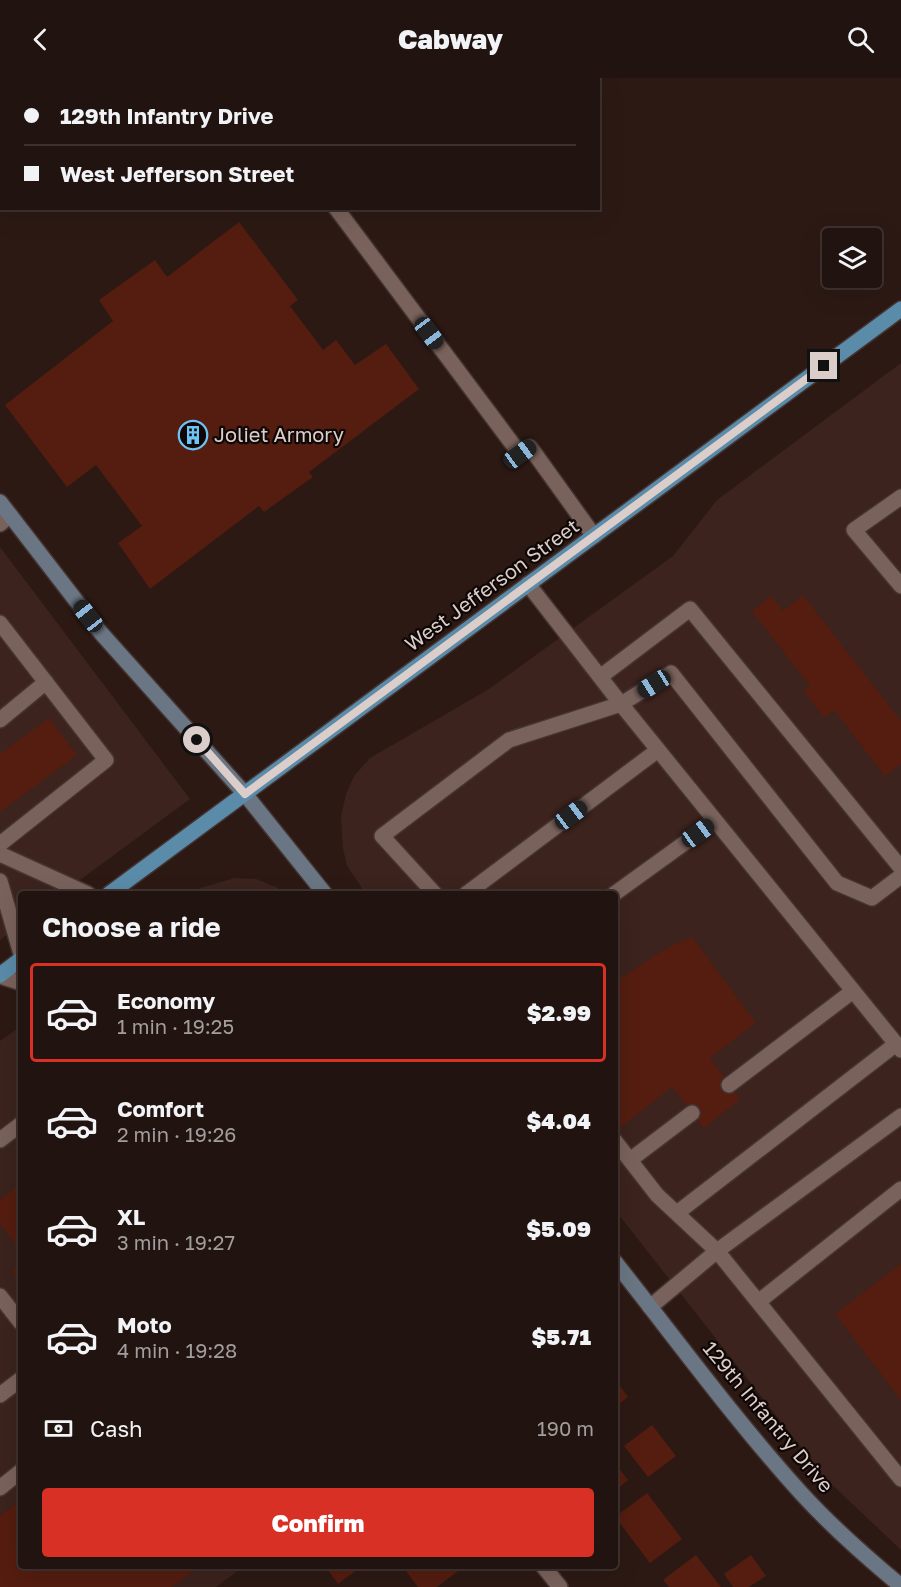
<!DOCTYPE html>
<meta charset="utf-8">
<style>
:root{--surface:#21130f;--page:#291c18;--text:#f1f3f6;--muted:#a29e9e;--line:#3e322f;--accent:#d93025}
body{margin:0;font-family:"Golos Text",sans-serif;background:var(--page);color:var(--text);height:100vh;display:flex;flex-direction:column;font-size:22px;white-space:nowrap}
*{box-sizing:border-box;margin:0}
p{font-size:20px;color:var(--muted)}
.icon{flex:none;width:33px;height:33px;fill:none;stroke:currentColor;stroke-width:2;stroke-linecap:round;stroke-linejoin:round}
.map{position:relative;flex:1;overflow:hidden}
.side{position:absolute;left:18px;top:813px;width:600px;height:678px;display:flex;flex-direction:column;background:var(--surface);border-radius:6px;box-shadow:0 6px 24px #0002,0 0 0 2px var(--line)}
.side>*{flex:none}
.banner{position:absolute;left:0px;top:0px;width:600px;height:132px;box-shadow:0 6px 24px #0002,0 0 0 2px var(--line);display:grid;align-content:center;height:132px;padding:0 24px;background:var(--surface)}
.fabs{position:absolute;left:822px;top:150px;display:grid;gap:12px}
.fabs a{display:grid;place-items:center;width:60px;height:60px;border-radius:6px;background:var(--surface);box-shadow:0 6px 24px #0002,0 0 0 2px var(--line);font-size:30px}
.end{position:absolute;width:27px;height:27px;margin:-14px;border:8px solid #dbceca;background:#111;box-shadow:0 0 0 3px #111}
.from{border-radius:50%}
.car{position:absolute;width:18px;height:36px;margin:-18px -9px;border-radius:8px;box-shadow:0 0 4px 2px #0007;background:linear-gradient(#222 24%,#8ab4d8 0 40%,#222 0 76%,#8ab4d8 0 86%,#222 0)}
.banner b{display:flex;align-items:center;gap:21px;height:57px;font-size:22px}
.banner b+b{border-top:2px solid var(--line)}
.banner i{width:15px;height:15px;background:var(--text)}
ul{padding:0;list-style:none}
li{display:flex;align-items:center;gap:18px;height:99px;margin:0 12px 9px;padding:0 12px;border:3px solid transparent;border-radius:6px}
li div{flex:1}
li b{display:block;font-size:22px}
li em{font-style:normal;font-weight:800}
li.on{border-color:var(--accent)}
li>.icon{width:54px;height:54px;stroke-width:1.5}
h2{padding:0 24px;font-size:27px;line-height:72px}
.pay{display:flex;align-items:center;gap:15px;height:66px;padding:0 24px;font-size:22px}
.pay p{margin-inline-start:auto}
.cta{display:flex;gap:12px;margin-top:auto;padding:12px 24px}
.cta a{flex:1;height:69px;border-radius:6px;background:var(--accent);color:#fff;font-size:24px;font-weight:800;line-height:69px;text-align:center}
header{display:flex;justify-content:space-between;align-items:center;height:78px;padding:0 24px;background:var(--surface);font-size:27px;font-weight:800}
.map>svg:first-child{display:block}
.built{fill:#3c231d}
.building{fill:#541d0f}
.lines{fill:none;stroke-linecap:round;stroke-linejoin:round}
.lane-casing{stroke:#443432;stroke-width:18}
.street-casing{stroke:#443432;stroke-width:18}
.secondary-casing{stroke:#443432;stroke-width:18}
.primary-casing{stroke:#443432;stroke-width:18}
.lane{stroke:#7a625c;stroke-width:15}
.street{stroke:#7a625c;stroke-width:15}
.secondary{stroke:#6a7683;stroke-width:15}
.primary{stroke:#5a8ba9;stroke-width:15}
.route{stroke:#dbceca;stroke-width:8}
.labels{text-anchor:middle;stroke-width:4.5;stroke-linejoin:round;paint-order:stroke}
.poi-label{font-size:20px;fill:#dbceca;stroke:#0f0705;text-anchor:start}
.street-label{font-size:20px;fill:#dbceca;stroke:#0f0705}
</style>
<header><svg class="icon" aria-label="back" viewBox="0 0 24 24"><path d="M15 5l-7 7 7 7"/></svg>Cabway<svg class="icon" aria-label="search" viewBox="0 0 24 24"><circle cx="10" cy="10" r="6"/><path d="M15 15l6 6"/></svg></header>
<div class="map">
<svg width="901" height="1509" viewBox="0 0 901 1509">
<rect width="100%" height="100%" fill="#2c1914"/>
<path class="built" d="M901,285V1472L826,1401L615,1132V816H366L347,788L343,771L341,738L346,716L354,698L370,680L489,611L673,478L717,422Z
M0,469L190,721L61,816H21V846L0,862Z
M235,800L256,801L278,810L285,816H193L200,810Z
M21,948V1488H244L216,1509H0V963Z"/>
<path class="building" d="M239,144L298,222L290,228L323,272L336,262L355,287L386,266L419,311L309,394L313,399L264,434L259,428L150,511L118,465L142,448L96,387L67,409L5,327L113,243L99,222L155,182L167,199Z
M803,517L901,643V686L885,698L834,632L824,640L804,613L810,608L752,533L771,518L783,533Z
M49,640L77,677L0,734V676Z
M692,859L756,945L710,980L740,1021L704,1050L672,1009L618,1051L615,1046V904L665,871Z
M21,1106V1172L0,1145V1122Z
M21,1186V1204L12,1193Z
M901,1186V1322L835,1236Z
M615,1301L628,1319L615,1329Z
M652,1347L676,1378L648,1399L624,1368Z
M615,1385L628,1402L615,1413Z
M647,1415L682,1461L650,1485L615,1439Z
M21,1422V1488H200L172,1509H0V1438Z
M696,1477L721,1509H669L663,1502Z
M751,1477L766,1498L749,1509H733L724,1496Z
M325,1488H362L338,1506Z
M402,1488H454L458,1493L437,1509H418Z"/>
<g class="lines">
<g class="lane-casing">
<path id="lane" d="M238,0L239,2
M336,130L520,376L530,369L594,458
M901,419L854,452L901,508
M0,446L10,437
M528,506L621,626L671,595L837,805L872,820L901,798
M0,545L106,682L0,766
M600,599L690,531L901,790
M0,642L46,604
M0,776L88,816
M0,803L21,876
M435,816L382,758L509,662L621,626L901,972
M466,816L658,672
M614,816L715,743
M729,1007L853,913
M0,1062L21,1046
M615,1063L657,1117L717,1173L901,1038
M630,1082L692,1035
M677,1135L896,966
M0,1218L21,1245
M0,1317L21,1301
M0,1410L21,1393"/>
</g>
<g class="street-casing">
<path id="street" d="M0,898L21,905
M758,1224L901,1111
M650,1229L717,1173L901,1401
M543,1488L560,1509"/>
</g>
<g class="secondary-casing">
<path id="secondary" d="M0,424L101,555L245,716L325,816
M615,1184C676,1261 735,1342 801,1415C832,1449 866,1479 901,1508"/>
</g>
<g class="primary-casing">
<path id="primary" d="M109,816L901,231
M0,897L21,881"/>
</g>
<use href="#lane" class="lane"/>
<use href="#street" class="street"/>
<use href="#secondary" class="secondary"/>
<use href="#primary" class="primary"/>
</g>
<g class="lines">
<path class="route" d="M197,662L245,716L824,288"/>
</g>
<defs>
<g id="building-ring" transform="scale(1.5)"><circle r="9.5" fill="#0f0705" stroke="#6fc2f4" stroke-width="1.5"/><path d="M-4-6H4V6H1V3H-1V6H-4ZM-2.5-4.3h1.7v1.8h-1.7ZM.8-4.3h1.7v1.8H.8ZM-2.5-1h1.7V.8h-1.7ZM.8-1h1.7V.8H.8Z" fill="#6fc2f4"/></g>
</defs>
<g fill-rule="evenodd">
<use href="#building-ring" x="193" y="357"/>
</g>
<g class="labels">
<g class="poi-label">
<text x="214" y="364">Joliet Armory</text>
</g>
<g class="street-label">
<text transform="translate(492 507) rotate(-36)" y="7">West Jefferson Street</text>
<text transform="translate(768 1339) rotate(50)" y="7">129th Infantry Drive</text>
</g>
</g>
</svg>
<div class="fabs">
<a><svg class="icon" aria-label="layers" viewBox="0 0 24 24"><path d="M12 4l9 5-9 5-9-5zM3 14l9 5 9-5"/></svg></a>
</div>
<i class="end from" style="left:197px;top:662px"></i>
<i class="end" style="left:824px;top:288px"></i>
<i class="car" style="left:429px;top:255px;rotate:143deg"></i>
<i class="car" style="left:520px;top:376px;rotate:54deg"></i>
<i class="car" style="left:88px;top:538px;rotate:322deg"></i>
<i class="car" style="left:654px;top:606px;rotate:238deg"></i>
<i class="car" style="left:571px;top:737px;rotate:53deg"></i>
<i class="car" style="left:698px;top:755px;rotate:54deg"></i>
<div class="banner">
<b><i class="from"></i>129th Infantry Drive</b>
<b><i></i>West Jefferson Street</b>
</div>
<section class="side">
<h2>Choose a ride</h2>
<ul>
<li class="on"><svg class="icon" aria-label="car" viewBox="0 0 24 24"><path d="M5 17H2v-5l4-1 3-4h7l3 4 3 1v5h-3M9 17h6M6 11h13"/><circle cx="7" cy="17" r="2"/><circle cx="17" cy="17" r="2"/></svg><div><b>Economy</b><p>1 min · 19:25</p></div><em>$2.99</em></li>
<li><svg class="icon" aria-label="car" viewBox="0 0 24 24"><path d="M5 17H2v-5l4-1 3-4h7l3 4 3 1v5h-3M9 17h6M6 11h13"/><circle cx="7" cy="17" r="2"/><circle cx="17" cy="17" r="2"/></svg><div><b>Comfort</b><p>2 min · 19:26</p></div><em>$4.04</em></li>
<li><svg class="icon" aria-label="car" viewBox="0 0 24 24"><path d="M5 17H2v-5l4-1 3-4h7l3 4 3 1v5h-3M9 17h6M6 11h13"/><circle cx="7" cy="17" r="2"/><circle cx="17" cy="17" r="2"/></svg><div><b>XL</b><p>3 min · 19:27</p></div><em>$5.09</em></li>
<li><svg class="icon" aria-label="car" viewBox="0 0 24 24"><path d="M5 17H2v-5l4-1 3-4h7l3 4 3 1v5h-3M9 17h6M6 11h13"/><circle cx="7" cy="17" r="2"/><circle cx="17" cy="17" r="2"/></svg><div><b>Moto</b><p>4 min · 19:28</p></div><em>$5.71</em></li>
</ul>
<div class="pay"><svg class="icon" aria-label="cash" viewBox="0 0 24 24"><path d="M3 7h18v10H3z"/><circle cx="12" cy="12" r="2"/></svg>Cash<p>190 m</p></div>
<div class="cta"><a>Confirm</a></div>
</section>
</div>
